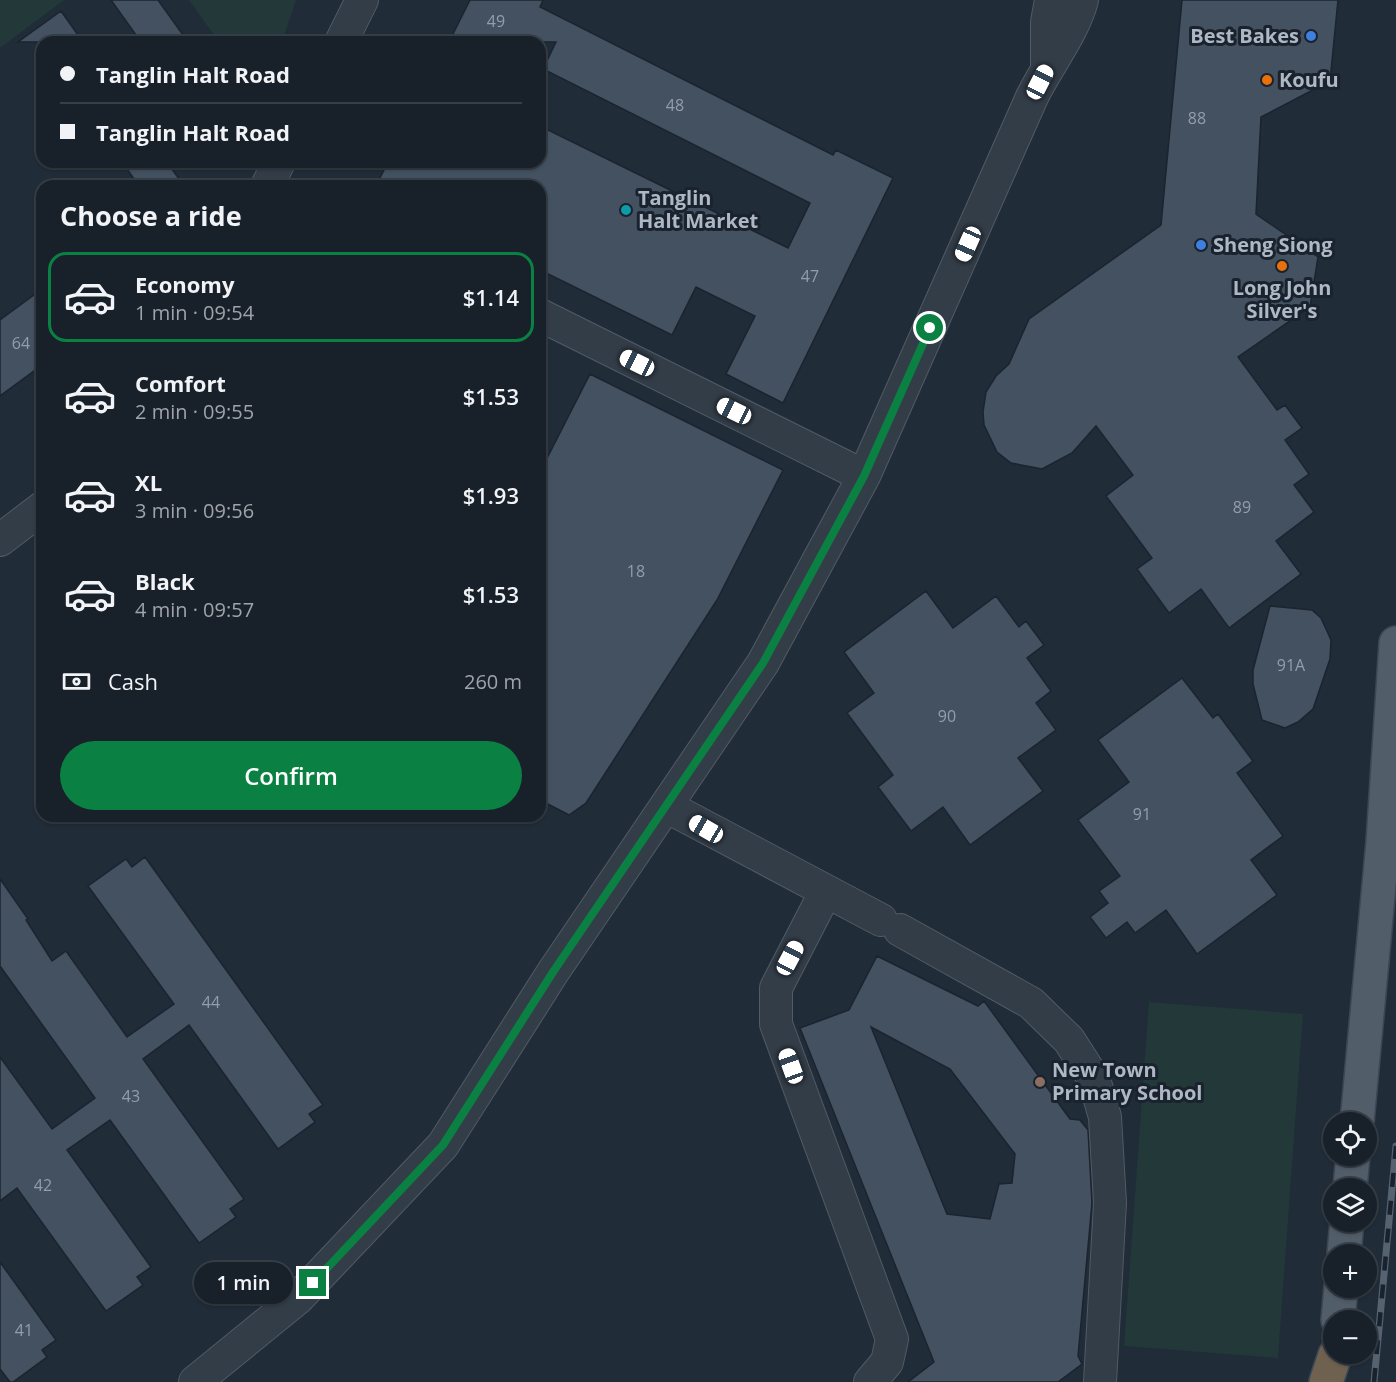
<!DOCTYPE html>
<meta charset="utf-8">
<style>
:root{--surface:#18212a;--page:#212932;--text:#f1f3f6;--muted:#9fa3a8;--line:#363e47;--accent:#0b8043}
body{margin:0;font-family:"Open Sans",sans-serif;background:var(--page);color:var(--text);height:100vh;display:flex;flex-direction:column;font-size:22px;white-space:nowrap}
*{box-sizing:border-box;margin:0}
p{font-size:20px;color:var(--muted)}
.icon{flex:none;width:33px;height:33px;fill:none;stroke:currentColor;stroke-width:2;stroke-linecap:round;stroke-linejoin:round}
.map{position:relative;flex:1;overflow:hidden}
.drawer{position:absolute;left:36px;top:180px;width:510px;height:642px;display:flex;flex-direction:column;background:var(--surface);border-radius:18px;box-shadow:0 2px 4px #0004,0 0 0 2px var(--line)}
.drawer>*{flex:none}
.hud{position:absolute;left:36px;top:36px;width:510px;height:132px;border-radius:18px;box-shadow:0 2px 4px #0004,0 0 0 2px var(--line);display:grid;align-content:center;height:132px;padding:0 24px;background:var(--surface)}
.tools{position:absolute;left:1323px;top:1112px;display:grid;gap:12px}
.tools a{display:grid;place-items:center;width:54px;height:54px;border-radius:50%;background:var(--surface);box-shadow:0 2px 4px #0004,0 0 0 2px var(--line);font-size:30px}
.end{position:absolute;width:27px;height:27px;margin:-14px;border:8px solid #0b8043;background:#fff;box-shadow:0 0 0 3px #fff}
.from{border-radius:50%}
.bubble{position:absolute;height:42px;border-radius:21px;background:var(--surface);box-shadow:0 2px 4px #0004,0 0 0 2px var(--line);font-size:20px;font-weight:600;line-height:42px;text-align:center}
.car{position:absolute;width:18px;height:36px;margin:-18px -9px;border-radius:8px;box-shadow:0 0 4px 2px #0007;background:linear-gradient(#fff 24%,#345 0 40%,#fff 0 76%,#345 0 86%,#fff 0)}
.hud b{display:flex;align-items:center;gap:21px;height:57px;font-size:22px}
.hud b+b{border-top:2px solid var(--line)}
.hud i{width:15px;height:15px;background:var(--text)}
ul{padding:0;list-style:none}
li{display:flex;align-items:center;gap:18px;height:90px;margin:0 12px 9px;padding:0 12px;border:3px solid transparent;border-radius:18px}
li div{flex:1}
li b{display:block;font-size:22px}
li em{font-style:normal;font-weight:600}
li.current{border-color:var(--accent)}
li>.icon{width:54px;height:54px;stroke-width:1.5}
h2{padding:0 24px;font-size:27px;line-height:72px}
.pay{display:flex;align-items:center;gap:15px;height:66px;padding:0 24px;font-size:22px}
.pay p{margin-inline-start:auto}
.primary-button{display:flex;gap:12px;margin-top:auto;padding:12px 24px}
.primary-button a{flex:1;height:69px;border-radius:36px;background:var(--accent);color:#fff;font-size:24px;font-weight:600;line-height:69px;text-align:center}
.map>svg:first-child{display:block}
.green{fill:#223839}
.building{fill:#435160;stroke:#1b242f;stroke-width:1.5;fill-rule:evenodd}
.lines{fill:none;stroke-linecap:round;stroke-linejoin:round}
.minor-casing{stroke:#515b66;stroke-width:34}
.major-casing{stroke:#3d4652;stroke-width:36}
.highway-casing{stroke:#3e4853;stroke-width:36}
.minor{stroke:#333d48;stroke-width:32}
.major{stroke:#515d69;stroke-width:33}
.highway{stroke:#6f6150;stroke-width:33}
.rail-casing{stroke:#556270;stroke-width:7}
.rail{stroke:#19222d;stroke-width:4.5;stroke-dasharray:14;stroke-linecap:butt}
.route{stroke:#0b8043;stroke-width:8}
.shop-dot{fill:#3f7fe0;stroke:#19222d;stroke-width:2}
.food-dot{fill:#e8710a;stroke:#19222d;stroke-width:2}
.culture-dot{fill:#0f9aa8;stroke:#19222d;stroke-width:2}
.education-dot{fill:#8d6e63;stroke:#19222d;stroke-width:2}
.labels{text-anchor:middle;stroke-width:6;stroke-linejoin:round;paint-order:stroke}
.number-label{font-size:16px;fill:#939eac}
.poi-label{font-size:20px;font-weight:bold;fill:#aeb8c5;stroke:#19222d;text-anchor:start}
</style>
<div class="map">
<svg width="1396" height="1382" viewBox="0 0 1396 1382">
<rect width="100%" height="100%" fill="#202c38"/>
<path class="green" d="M0,0H64L0,48Z
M189,0H296L282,42H219Z
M1149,1002L1303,1014L1278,1358L1124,1346Z"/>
<path class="building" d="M111,0H158L188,42H141Z
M470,0H543L540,7L833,155L836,150L893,178L783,403L726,374L755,316L696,287L672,335L540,270V186H376L388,162H540V126L788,248L810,203L543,69L556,42H449Z
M1182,0H1338L1330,81L1261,117L1256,214L1318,257L1310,307L1238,357L1277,410L1285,405L1302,428L1285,440L1309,474L1294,485L1314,512L1276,541L1301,574L1229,628L1201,589L1169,613L1137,569L1152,558L1106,496L1133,475L1096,426L1072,453L1042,469L1011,463L997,452L984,425L983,412L986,392L996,376L1009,364L1029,319L1161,225Z
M61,11L83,42H18Z
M122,162H167L184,186H139Z
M42,289V365L0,396V320Z
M590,374L783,470L717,600L586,803L569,815L540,800V472Z
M926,591L953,628L996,596L1019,627L1026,621L1044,645L1027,658L1051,691L1036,703L1056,730L1018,758L1043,791L970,845L943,807L911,831L878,787L893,775L847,713L874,693L844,652Z
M1270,606L1312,610L1321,618L1331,640L1330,659L1313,709L1298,722L1285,728L1262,720L1253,684V670Z
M1182,678L1213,718L1218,714L1253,761L1237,773L1283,836L1251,860L1277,895L1197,954L1166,910L1135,933L1127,922L1106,938L1090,917L1108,903L1099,891L1120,876L1078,820L1129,782L1098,740Z
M145,857L323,1105L309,1114L315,1122L278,1149L189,1025L143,1059L244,1199L230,1209L236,1217L199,1243L110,1120L67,1150L151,1267L137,1277L143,1285L106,1311L17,1188L0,1201V1057L52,1129L95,1098L0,966V879L28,919L26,920L52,961L66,951L127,1037L174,1004L88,886L126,859L132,867Z
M877,956L978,1006L984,1001L1070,1119L1080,1120L1088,1130L1092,1203L1078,1356L1082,1364L1058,1382H908L934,1362L800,1028L849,1010ZM871,1027L950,1069L1015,1154L1012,1183L999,1184L990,1219L947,1214Z
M0,1262L56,1340L42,1350L47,1357L13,1382H10L0,1369Z"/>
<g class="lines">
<g class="minor-casing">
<path id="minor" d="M341,42L362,0
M1047,66V22L1051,0
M267,186L279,162
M540,315L864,476
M0,540L42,508
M666,806L881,920
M826,891L776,988V1024L892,1339L887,1362L870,1382
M900,930L1031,1003L1069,1040L1094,1079L1105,1117L1110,1203L1100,1382
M195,1382L298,1298L443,1145L553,972L763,663L864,476L1032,97C1047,66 1074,32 1082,0"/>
</g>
<g class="major-casing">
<path id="major" d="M1357,1122L1383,842L1396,643
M1350,1188L1353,1155
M1344,1254L1347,1221
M1338,1320L1341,1287"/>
</g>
<g class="highway-casing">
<path id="highway" d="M1326,1382L1335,1355"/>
</g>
<use href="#minor" class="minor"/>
<use href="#major" class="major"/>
<use href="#highway" class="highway"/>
<g class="rail-casing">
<path id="rail" d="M1374,1382L1396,1146"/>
</g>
<use href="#rail" class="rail"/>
</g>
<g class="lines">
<path class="route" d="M313,1283L443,1145L553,972L763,663L864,476L930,328"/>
</g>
<g class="shop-dot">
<circle cx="1311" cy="36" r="6"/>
<circle cx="1201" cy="245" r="6"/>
</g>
<g class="food-dot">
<circle cx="1267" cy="80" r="6"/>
<circle cx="1282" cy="266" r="6"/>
</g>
<circle class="culture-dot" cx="626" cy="210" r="6"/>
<circle class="education-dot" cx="1040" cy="1082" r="6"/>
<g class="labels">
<g class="number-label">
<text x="496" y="27">49</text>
<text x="675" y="111">48</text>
<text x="1197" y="124">88</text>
<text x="810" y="282">47</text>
<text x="21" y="349">64</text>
<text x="1242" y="513">89</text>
<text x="636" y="577">18</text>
<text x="1291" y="671">91A</text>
<text x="947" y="722">90</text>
<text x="1142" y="820">91</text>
<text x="211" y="1008">44</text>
<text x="131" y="1102">43</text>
<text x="43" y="1191">42</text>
<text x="24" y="1336">41</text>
</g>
<g class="poi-label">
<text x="1299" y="43" text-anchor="end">Best Bakes</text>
<text x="1279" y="87">Koufu</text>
<text x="638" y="205">Tanglin<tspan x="638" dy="23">Halt Market</tspan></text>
<text x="1213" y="252">Sheng Siong</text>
<text x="1282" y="295" text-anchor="middle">Long John<tspan x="1282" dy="23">Silver's</tspan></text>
<text x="1052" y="1077">New Town<tspan x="1052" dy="23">Primary School</tspan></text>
</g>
</g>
</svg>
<div class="tools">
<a><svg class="icon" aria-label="locate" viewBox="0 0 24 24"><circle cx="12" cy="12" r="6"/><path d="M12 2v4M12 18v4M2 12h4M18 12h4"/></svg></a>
<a><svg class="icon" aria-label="layers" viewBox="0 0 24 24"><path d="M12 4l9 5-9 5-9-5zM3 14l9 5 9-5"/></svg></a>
<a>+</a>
<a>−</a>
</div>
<i class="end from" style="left:930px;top:328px"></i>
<i class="end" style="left:313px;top:1283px"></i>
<div class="bubble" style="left:194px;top:1262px;width:99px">1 min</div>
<i class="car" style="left:1040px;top:82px;rotate:27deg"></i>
<i class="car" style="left:968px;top:244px;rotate:204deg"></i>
<i class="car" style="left:637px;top:363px;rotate:296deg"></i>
<i class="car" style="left:734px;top:411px;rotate:296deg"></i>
<i class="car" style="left:706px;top:829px;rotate:300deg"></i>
<i class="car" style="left:790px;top:958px;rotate:28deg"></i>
<i class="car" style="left:791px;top:1066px;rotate:340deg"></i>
<div class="hud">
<b><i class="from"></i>Tanglin Halt Road</b>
<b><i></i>Tanglin Halt Road</b>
</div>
<section class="drawer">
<h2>Choose a ride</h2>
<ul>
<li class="current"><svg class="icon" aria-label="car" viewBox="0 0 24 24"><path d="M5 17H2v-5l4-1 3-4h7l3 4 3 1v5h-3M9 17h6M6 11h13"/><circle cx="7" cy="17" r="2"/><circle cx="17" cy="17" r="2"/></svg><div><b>Economy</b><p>1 min · 09:54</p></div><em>$1.14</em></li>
<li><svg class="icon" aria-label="car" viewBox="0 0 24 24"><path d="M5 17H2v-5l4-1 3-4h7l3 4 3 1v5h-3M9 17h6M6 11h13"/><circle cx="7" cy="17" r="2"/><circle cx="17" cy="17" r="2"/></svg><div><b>Comfort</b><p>2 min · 09:55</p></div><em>$1.53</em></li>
<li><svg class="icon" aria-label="car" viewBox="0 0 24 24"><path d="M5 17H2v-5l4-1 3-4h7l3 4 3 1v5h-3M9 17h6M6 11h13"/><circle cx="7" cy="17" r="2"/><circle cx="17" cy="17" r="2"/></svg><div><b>XL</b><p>3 min · 09:56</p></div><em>$1.93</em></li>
<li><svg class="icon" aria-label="car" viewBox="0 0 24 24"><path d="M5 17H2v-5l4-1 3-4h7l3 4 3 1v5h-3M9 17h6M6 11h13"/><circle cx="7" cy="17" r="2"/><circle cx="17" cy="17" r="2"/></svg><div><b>Black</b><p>4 min · 09:57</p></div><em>$1.53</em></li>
</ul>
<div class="pay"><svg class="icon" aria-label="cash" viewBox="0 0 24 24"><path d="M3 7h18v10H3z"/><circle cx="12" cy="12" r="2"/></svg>Cash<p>260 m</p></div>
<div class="primary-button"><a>Confirm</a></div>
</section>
</div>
